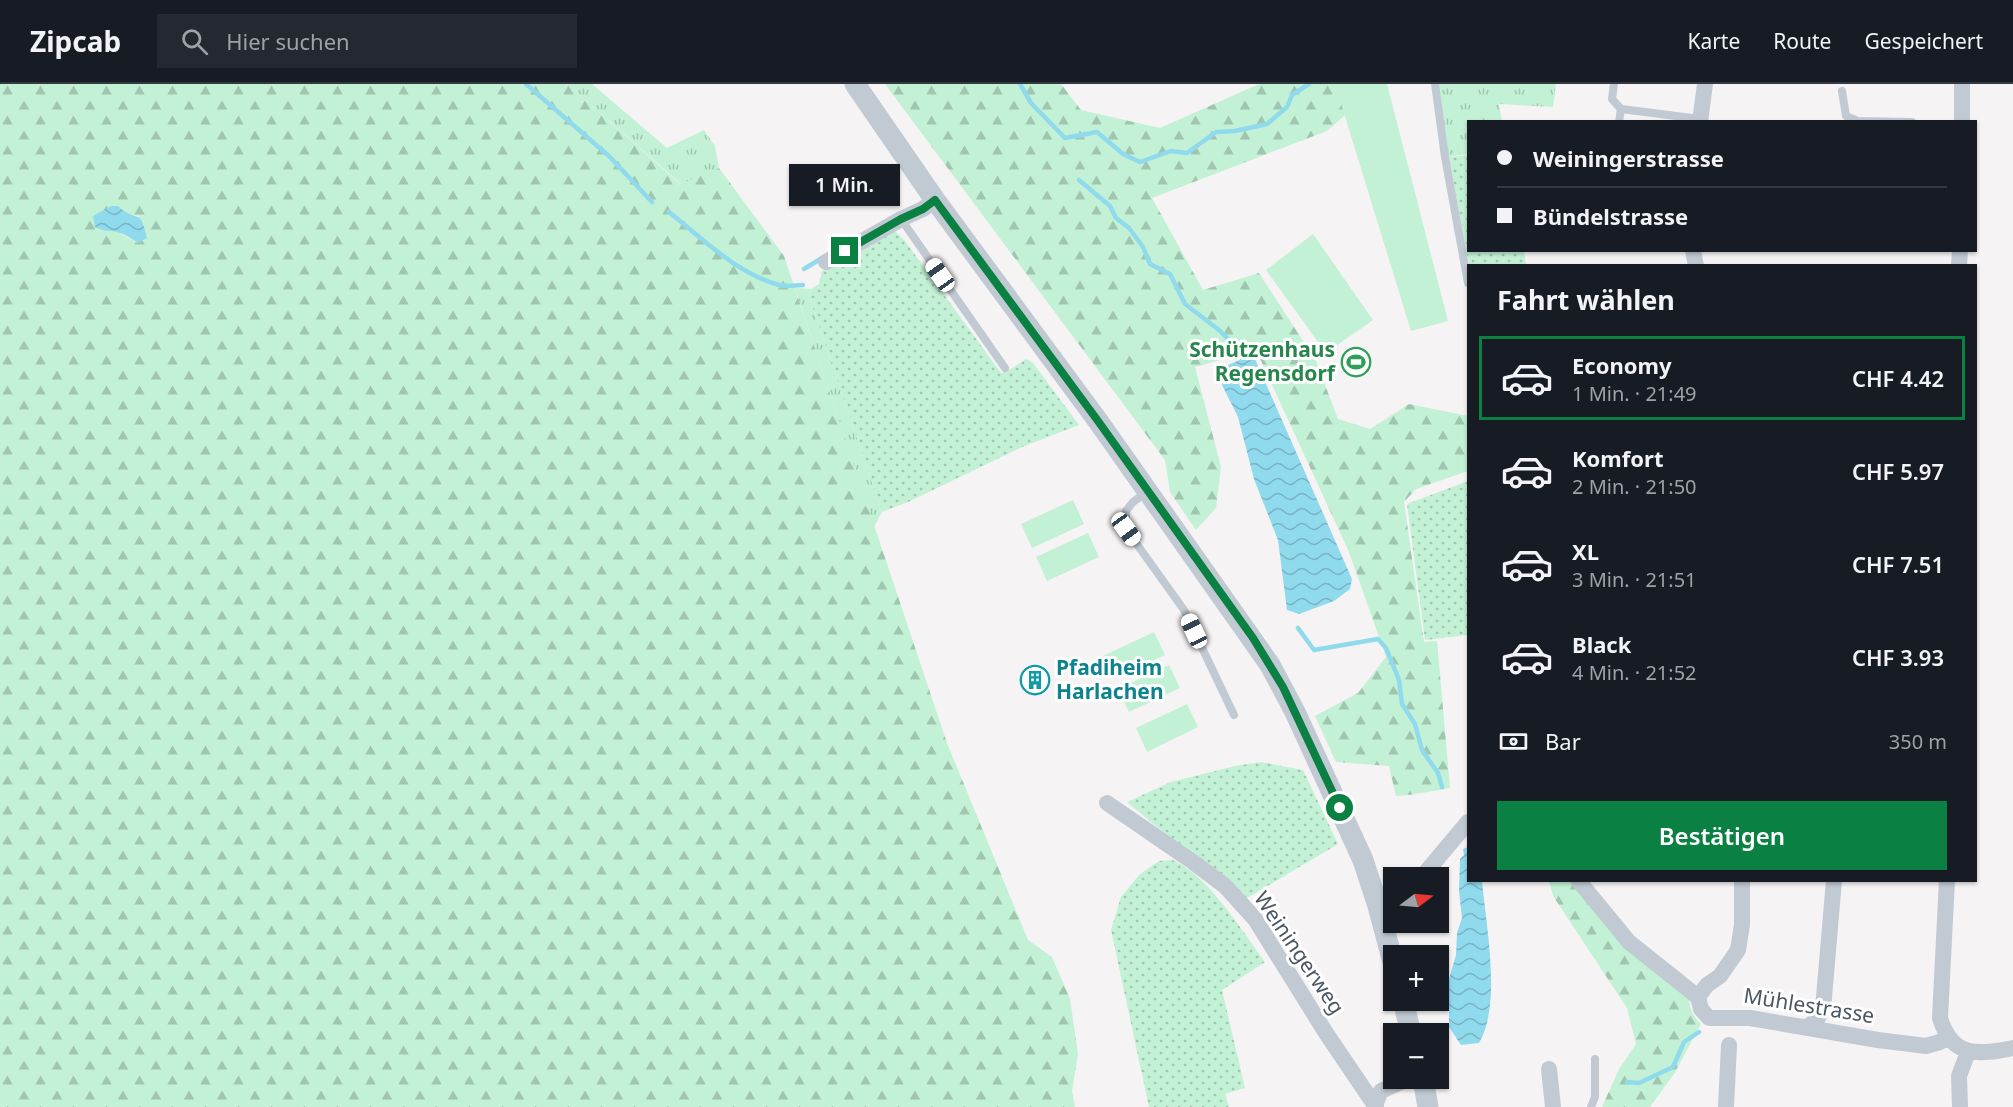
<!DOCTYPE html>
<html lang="de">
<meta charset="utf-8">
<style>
:root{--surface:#171b24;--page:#242831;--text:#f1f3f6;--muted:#9ea1a6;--line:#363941;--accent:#0b8043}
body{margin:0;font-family:"Noto Sans",sans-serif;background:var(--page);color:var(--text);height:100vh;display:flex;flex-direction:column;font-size:22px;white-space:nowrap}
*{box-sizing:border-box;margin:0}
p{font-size:20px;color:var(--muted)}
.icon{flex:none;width:33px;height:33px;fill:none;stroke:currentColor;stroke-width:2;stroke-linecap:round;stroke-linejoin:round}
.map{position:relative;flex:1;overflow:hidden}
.side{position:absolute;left:1467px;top:180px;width:510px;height:618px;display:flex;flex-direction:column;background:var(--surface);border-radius:0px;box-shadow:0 2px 4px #0004}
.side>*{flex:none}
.guide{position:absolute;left:1467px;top:36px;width:510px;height:132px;border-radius:0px;box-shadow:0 2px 4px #0004;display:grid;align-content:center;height:132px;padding:0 30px;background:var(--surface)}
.needle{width:39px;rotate:74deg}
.fabs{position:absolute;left:1383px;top:783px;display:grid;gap:12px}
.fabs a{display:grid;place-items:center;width:66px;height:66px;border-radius:0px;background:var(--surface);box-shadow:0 2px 4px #0004;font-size:30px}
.end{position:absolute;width:27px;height:27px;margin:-14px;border:8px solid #0b8043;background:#fff;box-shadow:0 0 0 3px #fff}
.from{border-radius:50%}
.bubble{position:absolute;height:42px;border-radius:0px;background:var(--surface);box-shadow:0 2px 4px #0004;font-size:20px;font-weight:600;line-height:42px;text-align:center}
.car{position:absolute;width:18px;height:36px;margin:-18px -9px;border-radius:8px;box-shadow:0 0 4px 2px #0007;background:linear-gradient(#fff 24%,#345 0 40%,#fff 0 76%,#345 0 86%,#fff 0)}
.guide b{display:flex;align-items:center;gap:21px;height:57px;font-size:22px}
.guide b+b{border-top:2px solid var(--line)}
.guide i{width:15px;height:15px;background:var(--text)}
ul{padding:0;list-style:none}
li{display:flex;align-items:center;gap:18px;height:84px;margin:0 12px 9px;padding:0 18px;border:3px solid transparent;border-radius:0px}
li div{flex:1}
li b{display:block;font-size:22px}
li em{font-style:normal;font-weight:600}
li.on{border-color:var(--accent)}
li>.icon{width:54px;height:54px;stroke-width:1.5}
h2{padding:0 30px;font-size:27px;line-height:72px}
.pay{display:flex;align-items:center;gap:15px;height:66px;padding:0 30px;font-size:22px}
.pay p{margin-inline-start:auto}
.primary-button{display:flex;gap:12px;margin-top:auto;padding:12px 30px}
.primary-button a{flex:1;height:69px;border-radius:0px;background:var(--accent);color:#fff;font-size:24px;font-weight:600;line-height:69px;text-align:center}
header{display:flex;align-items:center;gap:36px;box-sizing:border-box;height:84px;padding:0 30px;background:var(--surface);border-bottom:2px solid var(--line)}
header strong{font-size:28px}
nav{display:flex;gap:33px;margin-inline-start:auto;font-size:21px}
.search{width:420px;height:54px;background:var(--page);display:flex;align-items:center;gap:15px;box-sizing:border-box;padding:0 21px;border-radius:0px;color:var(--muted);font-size:22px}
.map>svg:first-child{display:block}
.grass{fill:url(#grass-tufts)}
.forest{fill:url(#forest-firs);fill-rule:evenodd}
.garden{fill:url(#garden-dots)}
.pitch{fill:#c3f1d5}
.water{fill:url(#water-waves)}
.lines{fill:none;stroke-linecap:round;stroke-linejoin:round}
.stream{stroke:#90daee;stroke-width:4.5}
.service{stroke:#c1cad2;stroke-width:8}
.minor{stroke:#c1cad2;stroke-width:16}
.tertiary{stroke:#c1cad2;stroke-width:21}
.route{stroke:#0b8043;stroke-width:8}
.labels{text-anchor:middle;stroke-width:6;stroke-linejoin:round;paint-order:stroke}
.leisure-label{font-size:21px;font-weight:bold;fill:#27864d;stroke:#fff;text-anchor:end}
.culture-label{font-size:21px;font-weight:bold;fill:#0d838f;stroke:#fff;text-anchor:start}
.street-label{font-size:21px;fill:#4a5661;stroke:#fff}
</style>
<header>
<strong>Zipcab</strong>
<div class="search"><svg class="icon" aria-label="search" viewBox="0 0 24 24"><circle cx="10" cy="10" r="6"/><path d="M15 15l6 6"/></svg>Hier suchen</div>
<nav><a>Karte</a><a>Route</a><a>Gespeichert</a></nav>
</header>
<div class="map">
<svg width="2013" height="1023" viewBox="0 0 2013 1023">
<defs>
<pattern id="grass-tufts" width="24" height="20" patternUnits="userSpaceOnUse" patternTransform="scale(1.5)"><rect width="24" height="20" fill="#c3f1d5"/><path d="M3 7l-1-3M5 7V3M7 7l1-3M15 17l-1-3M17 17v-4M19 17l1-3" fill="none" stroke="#a0c6b0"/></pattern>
<pattern id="forest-firs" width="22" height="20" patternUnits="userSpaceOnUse" patternTransform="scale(1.5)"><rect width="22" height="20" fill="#c3f1d5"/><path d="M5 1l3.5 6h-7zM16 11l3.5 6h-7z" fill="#a0c6b0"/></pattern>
<pattern id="garden-dots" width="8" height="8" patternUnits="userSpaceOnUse" patternTransform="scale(1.5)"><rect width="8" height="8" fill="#c3f1d5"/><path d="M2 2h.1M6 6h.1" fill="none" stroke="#a0c6b0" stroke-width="1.8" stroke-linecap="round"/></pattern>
<pattern id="water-waves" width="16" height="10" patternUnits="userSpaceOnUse" patternTransform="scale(1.5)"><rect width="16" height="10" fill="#90daee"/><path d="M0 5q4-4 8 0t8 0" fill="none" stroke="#78b4c4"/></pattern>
</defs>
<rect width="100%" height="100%" fill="#f5f3f3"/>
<path class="grass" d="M567,0H592L667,64L704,46L715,62L719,84L681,100Z
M1435,0H1556L1553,23L1499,20L1502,37L1468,38V70L1445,73Z
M795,204L811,205L809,212L882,428L874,443Z"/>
<path class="forest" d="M0,0H567L680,100L719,84L784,172L947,659L1028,856L1052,873L1070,915L1078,970L1072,1007L1075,1023H0ZM118,122L128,130L139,132L138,159L116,147Z
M885,0H1061L1081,26L1160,44L1259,0H1381L1327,47L1152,114L1203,206L1259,189L1316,277L1338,335L1370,345L1409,320L1468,332V387L1416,405L1404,418L1424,558L1437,557L1450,704C1432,707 1415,711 1396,712L1389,682L1336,678L1315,632L1358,609L1386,573L1349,468L1256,266L1195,283L1221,383L1216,424L1196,446L1170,408L1165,376Z
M1549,797H1573L1689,911C1689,924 1692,931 1701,940L1674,990L1650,1023H1602L1619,985L1636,960L1627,924L1553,812Z"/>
<path class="garden" d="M1468,71V166L1524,167L1526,181H1469L1449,73Z
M888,147L896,148L905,157L1001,289L1011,285L1026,275L1033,279L1079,341L1022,363L908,418L882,428L809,212L811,205L819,200L822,187Z
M1468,397V551L1425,556L1407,420Z
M1261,678L1303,686L1338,760L1244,816L1127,718L1171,698L1235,682Z
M1159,777C1165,777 1172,775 1177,778C1211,796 1242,847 1265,878L1222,906L1245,1004L1225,1010L1229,1023H1149L1111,846L1121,813L1140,790Z"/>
<path class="pitch" d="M1335,0H1387L1448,237L1411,247Z
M1313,150L1373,236L1326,269L1266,186Z
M1073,416L1084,440L1032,464L1021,440Z
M1088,449L1099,473L1047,497L1036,473Z
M1154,548L1165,571L1114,595L1103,572Z
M1169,581L1180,604L1129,628L1118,605Z
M1187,620L1198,643L1147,668L1136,644Z"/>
<path class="water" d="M111,122H118C138,140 140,122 147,154L138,159C132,155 126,151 120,149C110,145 107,149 95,143L93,132Z
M1246,273L1255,275L1352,495L1350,505L1334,517L1299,530L1287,526L1278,456L1254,395L1238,333L1222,301L1226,282Z
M1468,763V796L1482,797C1486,842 1502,920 1479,959L1461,961L1449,943V895L1456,871L1457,849L1462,834L1459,807L1460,775L1464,771L1463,765Z"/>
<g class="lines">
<path class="stream" d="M526,0L610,73L652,118
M1020,0L1031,19L1065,54L1097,48L1123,70L1140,78L1171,67L1187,69L1216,48L1235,47L1267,40L1287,23L1292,11L1309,0
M1079,96L1110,122L1116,134L1129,144L1143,163L1150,180L1170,190L1185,220L1219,246L1235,262L1242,275
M669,128C703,155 736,189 779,201C787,203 796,201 803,201
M804,185L822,174
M1298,544L1314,566L1378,555L1386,564L1399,596L1402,620L1415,640L1422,666L1438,689L1442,703
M1627,998L1639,999L1673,983L1684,958L1699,948"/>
<path class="service" d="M1435,0L1445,73L1468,199
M1614,0L1612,15L1621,25
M1842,7L1846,32L1858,37L1912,38
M1619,38L1621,25L1700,35
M901,135L1005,284
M1147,408L1133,418L1126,427V445L1184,526L1234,631
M1591,1023L1595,1013V975"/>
<path class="minor" d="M1700,38L1705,0
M1962,38V0
M1693,166L1696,182
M826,178L901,135L923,125L935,116
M1959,182L1960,166
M1107,719L1193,778L1225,802L1255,835L1326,949L1376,1023
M1421,794L1468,738
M1578,796L1629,858L1698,913L1701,925L1709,934H1750L1878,956L1926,962L1940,958L1948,953
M1947,796L1940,934C1952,974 1978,971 2013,964
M1378,822L1394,814
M1698,913L1707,901L1720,892L1738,866L1742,841V796
M1807,943L1817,936L1823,925L1834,796
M1549,985L1553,1023
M1374,1023L1381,1007L1410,994
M1726,1023L1729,961
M1960,1023L1959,992L1968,968"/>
<path class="tertiary" d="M855,0L935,116L1098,337L1270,581L1295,628L1363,776L1378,822L1394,882
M1403,916L1411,950
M1423,994L1428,1023"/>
</g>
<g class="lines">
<path class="route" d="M845,167L901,135L923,125L935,116L1098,337L1253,554L1283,603L1340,724"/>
</g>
<defs>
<g id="stadium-ring" transform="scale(1.5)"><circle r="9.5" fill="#fff" stroke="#2e9e5b" stroke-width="1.5"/><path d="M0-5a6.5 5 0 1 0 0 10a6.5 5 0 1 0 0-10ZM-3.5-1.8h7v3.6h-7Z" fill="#2e9e5b"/></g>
<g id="building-ring" transform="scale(1.5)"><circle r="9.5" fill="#fff" stroke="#0f9aa8" stroke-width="1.5"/><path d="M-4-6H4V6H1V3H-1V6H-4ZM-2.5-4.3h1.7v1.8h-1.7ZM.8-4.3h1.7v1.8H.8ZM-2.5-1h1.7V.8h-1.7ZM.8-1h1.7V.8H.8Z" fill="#0f9aa8"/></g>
</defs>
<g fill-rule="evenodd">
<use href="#stadium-ring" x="1356" y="278"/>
<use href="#building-ring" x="1035" y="596"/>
</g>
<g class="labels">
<g class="leisure-label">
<text x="1335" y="273">Schützenhaus<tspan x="1335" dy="24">Regensdorf</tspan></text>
</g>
<g class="culture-label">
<text x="1056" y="591">Pfadiheim<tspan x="1056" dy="24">Harlachen</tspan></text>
</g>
<g class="street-label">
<text transform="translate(1299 869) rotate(56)" y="7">Weiningerweg</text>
<text transform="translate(1809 922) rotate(9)" y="7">Mühlestrasse</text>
</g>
</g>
</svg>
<div class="fabs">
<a><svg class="needle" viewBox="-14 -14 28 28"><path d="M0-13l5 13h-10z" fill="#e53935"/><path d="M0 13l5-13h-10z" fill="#9ea1a6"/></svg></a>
<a>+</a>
<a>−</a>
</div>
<i class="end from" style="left:1340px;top:724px"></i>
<i class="end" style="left:845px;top:167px"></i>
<div class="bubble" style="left:789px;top:80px;width:111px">1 Min.</div>
<i class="car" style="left:940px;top:191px;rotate:325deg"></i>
<i class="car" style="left:1126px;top:445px;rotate:144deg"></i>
<i class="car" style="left:1194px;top:547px;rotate:335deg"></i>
<div class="guide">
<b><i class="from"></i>Weiningerstrasse</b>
<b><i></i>Bündelstrasse</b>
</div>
<section class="side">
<h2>Fahrt wählen</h2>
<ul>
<li class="on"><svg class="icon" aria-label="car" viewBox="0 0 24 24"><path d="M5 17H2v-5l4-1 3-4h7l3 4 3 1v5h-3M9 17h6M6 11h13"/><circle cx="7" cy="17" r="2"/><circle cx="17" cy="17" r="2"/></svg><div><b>Economy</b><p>1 Min. · 21:49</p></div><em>CHF 4.42</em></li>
<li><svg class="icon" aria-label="car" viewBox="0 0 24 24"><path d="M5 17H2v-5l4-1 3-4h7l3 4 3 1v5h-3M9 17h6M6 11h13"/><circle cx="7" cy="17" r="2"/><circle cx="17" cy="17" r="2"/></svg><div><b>Komfort</b><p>2 Min. · 21:50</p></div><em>CHF 5.97</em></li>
<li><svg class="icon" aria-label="car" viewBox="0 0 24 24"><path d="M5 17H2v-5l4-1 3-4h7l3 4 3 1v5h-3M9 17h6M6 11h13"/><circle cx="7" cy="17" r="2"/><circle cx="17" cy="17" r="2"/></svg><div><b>XL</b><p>3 Min. · 21:51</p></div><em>CHF 7.51</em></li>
<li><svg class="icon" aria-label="car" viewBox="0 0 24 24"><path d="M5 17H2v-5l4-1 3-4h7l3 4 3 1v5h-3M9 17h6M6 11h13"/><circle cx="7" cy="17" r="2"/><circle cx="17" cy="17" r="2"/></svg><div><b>Black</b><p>4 Min. · 21:52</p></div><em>CHF 3.93</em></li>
</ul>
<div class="pay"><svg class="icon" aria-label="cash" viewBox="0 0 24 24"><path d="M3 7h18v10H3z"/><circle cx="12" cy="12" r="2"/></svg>Bar<p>350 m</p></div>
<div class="primary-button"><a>Bestätigen</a></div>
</section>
</div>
